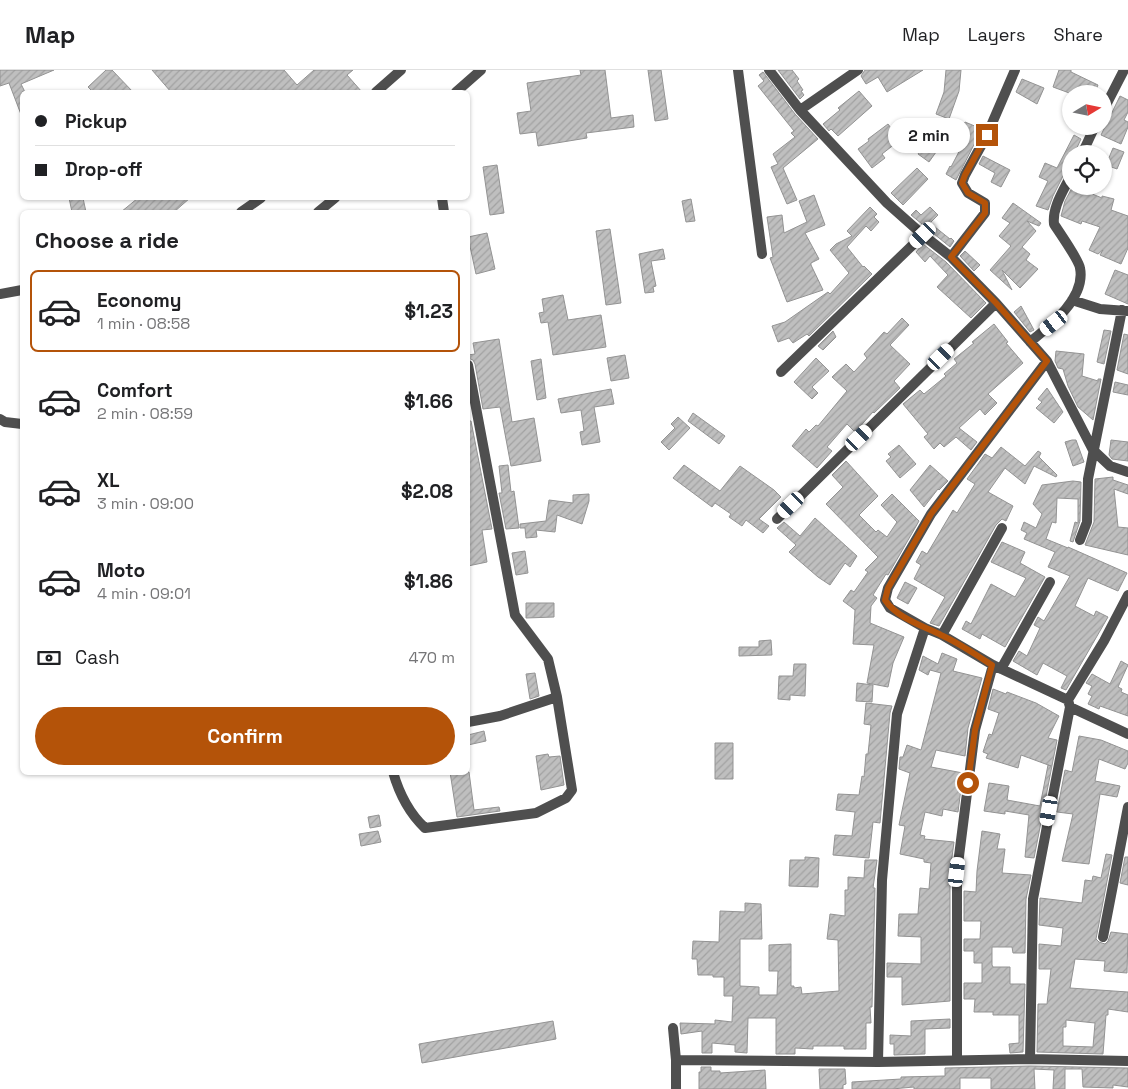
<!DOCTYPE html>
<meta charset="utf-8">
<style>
:root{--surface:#fff;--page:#f6f6f6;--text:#202124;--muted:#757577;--line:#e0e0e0;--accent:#b45309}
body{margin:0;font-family:"Space Grotesk",sans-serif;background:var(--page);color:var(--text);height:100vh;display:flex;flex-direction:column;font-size:19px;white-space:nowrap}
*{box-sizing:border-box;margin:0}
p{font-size:16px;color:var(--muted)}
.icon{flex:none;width:28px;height:28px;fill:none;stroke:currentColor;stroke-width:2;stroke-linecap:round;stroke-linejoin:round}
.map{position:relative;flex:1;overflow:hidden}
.side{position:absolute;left:20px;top:140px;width:450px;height:565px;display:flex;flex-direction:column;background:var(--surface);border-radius:8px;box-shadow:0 1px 4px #0004}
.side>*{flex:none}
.banner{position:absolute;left:20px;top:20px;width:450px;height:110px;border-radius:8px;box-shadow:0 1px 4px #0004;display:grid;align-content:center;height:110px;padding:0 15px;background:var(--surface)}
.needle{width:32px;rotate:80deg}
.controls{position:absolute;left:1062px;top:15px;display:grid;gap:10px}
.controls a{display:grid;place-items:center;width:50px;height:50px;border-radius:50%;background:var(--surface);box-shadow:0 1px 4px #0004;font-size:25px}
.end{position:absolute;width:22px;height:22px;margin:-11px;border:6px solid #b45309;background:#fff;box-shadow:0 0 0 2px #fff}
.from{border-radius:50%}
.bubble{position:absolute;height:35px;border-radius:18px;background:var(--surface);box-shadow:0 1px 4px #0004;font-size:16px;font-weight:800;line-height:35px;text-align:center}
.car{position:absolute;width:15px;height:30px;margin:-15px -8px;border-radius:6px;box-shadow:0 0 4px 1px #0007;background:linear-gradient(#fff 24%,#345 0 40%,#fff 0 76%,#345 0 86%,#fff 0)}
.banner b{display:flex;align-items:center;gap:18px;height:48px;font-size:19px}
.banner b+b{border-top:1px solid var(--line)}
.banner i{width:12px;height:12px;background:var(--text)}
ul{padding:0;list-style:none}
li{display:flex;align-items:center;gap:15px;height:82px;margin:0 10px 8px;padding:0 5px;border:2px solid transparent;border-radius:8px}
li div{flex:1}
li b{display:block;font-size:19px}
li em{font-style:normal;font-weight:800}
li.selected{border-color:var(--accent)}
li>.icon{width:45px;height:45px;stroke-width:1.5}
h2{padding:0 15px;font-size:22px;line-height:60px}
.pay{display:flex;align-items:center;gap:12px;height:55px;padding:0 15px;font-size:19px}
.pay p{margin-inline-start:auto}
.action{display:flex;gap:10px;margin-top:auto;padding:10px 15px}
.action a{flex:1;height:58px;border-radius:30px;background:var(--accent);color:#fff;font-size:20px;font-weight:800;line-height:58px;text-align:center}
header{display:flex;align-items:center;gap:30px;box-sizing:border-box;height:70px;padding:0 25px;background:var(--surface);border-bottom:1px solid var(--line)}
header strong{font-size:24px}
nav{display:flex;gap:28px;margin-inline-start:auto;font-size:18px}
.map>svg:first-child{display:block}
.building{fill:url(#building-hatch);stroke:#939393;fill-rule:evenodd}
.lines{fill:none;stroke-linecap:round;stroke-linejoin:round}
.street{stroke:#4f4f4f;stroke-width:10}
.route{stroke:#b45309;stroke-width:6}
</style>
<header>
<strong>Map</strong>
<nav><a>Map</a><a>Layers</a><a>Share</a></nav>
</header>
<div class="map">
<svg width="1128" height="1019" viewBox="0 0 1128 1019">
<defs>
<pattern id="building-hatch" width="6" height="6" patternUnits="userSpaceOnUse" patternTransform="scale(1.25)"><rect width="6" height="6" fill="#bfbfbf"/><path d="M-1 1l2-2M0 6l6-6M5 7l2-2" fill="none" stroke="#a2a2a2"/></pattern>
</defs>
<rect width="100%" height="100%" fill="#fff"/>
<path class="building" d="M0,0H54L21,14L25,22H22V47L9,13L0,16Z
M106,0H112L133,22H93L88,17Z
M152,0H284L297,15L314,0H353L347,5L362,22H171Z
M580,0H605L611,48L633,45L634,57L586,63L587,68L538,76L536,62L520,64L517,43L531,41L527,13L581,5Z
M648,0H661L668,49L655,51Z
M778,0H792L799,9L797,11L803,20L801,21L804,25L800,29Z
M865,0H923L887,22L878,7L866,14L861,6Z
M946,0H961L959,21L949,49L936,44L944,22Z
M1059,0H1071V2L1098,15L1094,24H1072L1053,17Z
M763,2L795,44L818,69L783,98L797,130L787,134L771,97L778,94L773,84L795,67L791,63L794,61L758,16L764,11L759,5Z
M1022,9L1044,18L1037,34L1016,22Z
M859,21L872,36L838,66L831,59L829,61L823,54L840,40L838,38Z
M1120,26L1128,30V42L1124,50L1128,52V57L1121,74L1101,65Z
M965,52L982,59L956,110L946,104L950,96L951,97L966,68L959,65Z
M888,54L900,70L882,84L885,88L872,98L858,79L869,71L868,69Z
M935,60L946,68L929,92L918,84Z
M1074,65L1081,69L1074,84H1071V98L1065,102L1053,126L1048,140L1036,136L1048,111L1039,107L1045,93L1057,98Z
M1113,78L1124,82L1117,99L1106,95Z
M983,86L1010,100L1001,117L991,112L995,103L979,94Z
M497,95L504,143L490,145L483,97Z
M917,98L928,109L903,135L891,123Z
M1073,116L1102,128V126L1114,129L1111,140L1128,146V178L1121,194L1100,185L1103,180L1098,184L1089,180L1100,157L1082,151L1081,154L1061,146L1065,131Z
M814,125L825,155L805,163L819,189L811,193V195L823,220L787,232L770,188L773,187L767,147L782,145L784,163L807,152L799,131Z
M69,128H83L86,142H72Z
M138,128H190L174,142H121Z
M691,129L695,151L686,152L682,131Z
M1013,133L1041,153L1039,156L1027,151L1036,161L1022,177L1030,184L1026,190L1038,199L1020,218L1002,200L1012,220L990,200L1011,176L999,166L1010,153L1002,148Z
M870,137L877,144L874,147L879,152L871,161L866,156L847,177L863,197L864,196L872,204L809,266L807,264L793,273L789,268L778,272L772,256L785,252L828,222L830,224L849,203L830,180L836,174L852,166L847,161Z
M930,137L938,145L930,153L950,169L951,168L954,171L950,177L911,145L916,140L921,145Z
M610,159L621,233L606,235L596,161Z
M487,163L495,199L476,204L468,167Z
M923,174L946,192L986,233L971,248L937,217L948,205L930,186L925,192L916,182Z
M663,179L665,189L651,191L656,216L653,217L654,222L645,223L639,184Z
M965,181L980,195L974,201L960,186Z
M1115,200L1128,205V234L1105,224Z
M563,225L568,250L601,245L606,277L553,285L548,252L541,253L539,243L544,242L542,229Z
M1021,236L1034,260L1030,262L1014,242Z
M902,248L909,255L890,275L910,294L894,311L900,318L874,343L873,342L855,362L847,354L827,377L832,381L817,398L792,376L806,359L809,362L816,355L818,356L847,321L832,307L846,294L854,302L867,288L864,284L884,262L887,264Z
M994,254L1008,272L1006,273L1023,293L988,324L997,333L985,345L980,339L959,358L977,372L971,380L956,367L944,377L940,373L934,379L924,367L928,364L903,334L920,320L924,324L946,306L944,304L957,293L954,289L974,273L972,272Z
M1104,260L1111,261L1104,294L1097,292Z
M833,261L836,267L823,280L818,276Z
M1124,264L1128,265V304L1117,300Z
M499,269L512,352L534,348L541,391L511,396L500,337L483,339L475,294L473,290L468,288V285L475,284L473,273Z
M1056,281L1084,284L1082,306L1098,311V309H1101L1093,350L1078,337L1068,316L1063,299L1058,298L1055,291Z
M625,285L629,308L611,311L607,288Z
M816,288L829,301L812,317L818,323L812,329L794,312Z
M541,289L546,328L537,330L531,291Z
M1115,312L1128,315V325L1113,322Z
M1047,318L1063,342L1054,353L1036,338L1042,332L1038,329Z
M611,319L614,334L594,337L600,372L582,375L580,362L584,361L581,340L561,343L558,329Z
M693,343L725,366L719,374L688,351Z
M678,347L690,358L669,380L661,372L675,358L671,354Z
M468,351H471L492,459L482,460L487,492L468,496Z
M1072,370H1076L1084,392L1073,396L1065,372Z
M1111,370L1128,372V391L1112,389L1109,385Z
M899,375L916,394L900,408L886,391L891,387L888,384Z
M1001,377L1025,396L1038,381L1041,383L1039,387L1057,405L1056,407L1034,396L1025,414L1005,398L988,422L1013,436L1006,451L1002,449L996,455L939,556L930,553L945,527L914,509L921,495L916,492L922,481L927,484L953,440L957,443L975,414L967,409L978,394L985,384L992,388Z
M846,391L878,426L859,445L876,462L878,460L887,467L897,452L881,435L892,424L919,451L888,505L886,504L873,525L877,528L871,536L870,553L904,567L893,593L888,617L867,613L874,575L853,574L855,540L843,531L851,520L854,522L868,502L865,500L878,487L826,434L843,417L832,405Z
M508,395L511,422L514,421L519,458L506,459L499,423H502L499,396Z
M684,395L720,421L740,396L774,420L781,427L759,449L769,456L763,463L746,450L742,456L729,447L731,444L715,433L712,437L673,408Z
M930,395L948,411L939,420L938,419L924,437L910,420Z
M1113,407V410L1128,415V424L1114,419L1118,457L1128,458V485L1085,475L1094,452L1095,409Z
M1073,411L1081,412L1080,451L1073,472L1070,471L1075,452L1078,453V429L1057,428L1056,453L1052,452L1046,469L1068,478V477L1127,503L1118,521L1088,508L1075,536L1094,546L1096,541L1108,547L1066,620L1061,618L1067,606L1043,593L1037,605L1013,591L1019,581L1027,586L1040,558L1034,555L1038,547L1044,551L1070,506L1048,497L1055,482L1024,469L1027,463L1021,460L1024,452L1036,458L1042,444L1033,434L1042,415Z
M589,424V431L582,454L557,445L555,462L536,460L537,467L526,468L525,458H520V454L546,451L549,430L573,433V425Z
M815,448L857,486L850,497L845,493L830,515L818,507L789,482L796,475L777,458L784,452L800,466Z
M1002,472L1025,482L1020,493L1045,507L1005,577L982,564L980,569L962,559L966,551L971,554L991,514L1015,527L1026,508L991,492Z
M525,481L528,503L516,505L512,483Z
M905,512L917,518L908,534L897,528Z
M526,533H554V547L526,548Z
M771,570L772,585L739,586V577H759V571Z
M942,583L957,589L953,601L982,608L968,658L965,686L936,680L931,697L963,703L958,742L943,739L942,746L925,742L920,765L925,766L924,769L954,772L950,802V931L902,935V907H887V893L921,894V867L898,866L899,844H918L920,818L929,819L931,793L924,792V789L900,784L905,756L899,755L910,703L899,699L900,687H903L907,675L921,680L941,603L930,600L928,605L919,600L923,586L938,594Z
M1121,591L1128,595L1118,617L1122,619L1121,622L1128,625V646L1100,636L1099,639L1088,634L1092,626L1088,624L1092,616L1086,613L1092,604L1110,614Z
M794,594H806L805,626L790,625V630L778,629L779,606H793Z
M535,603L539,626L530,629L526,604Z
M857,613L873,615L872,632L856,631Z
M993,619L1006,624L1007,622L1036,633L1059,646L1048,668L1057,670L1034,788L1025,787L1029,745L1005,741V744L984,741L989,713L1009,716L1007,730L1040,736L1048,695L1051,696L1021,685L1018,698L986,688L988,684L983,682L989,664L992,665L999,643L988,639Z
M866,633L892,636L890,643L880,753L873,752L869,788L833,785L835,765L852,766L855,742L836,740L838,724L859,725L862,706L864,707L866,684H868L871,655L864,654Z
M484,661L486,671L468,675V665Z
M1079,666L1101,670L1128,681V693L1125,699L1099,689L1095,711L1120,716L1117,727L1100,724L1089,794L1062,791L1073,744L1057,742L1065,700L1072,702Z
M715,673H733V709H715Z
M548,684L549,687L560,686L564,715L541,720L536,686Z
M450,702H469L474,740L499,737L500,741L457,747Z
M379,745L381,756L370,758L368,747Z
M378,761L381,772L361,776L359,764Z
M982,761L1000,764L997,779H1005L1002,803L1031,805L1026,829L1025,883H1013L1012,877H992V895L993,897H1010V914H1025L1023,982L1010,983L1009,974L1019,973V945H993V942H974L975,929H964V913H982V893H974V881H964V869H980L981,851H964V821L976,822L977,801Z
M1106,784L1112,785L1096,869L1099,872L1105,874L1108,871L1111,862L1128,864L1127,903L1104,901L1105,891L1075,889L1070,918L1128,922V942L1108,939V945H1106L1103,984L1037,982L1038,934H1047L1051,899H1039V874L1061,876L1063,858L1039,855L1040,828L1082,833L1085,810L1092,811L1093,806L1101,808ZM1066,950L1095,953L1093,977L1063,976V957H1066Z
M805,787L819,788L818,817L789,816L790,790H805Z
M1125,787H1128V815L1120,813Z
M865,790H877L873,818H875L872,937H870L871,953H866V979H844V976H813V979L795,978V984H776V948H748L747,983L735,982V975L712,973V983H702V961L681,964L680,953L715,954V950L732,952L733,926H724V907H713V905H698L697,889H692L693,871L719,872L720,841L745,842V833L761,834L762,869H740V916L759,917V925H777L778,901H769V875L791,874V916H794V918L801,917L802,924L839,921L838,870L827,869L830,844L845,846V820H848V807L864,808Z
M950,949V958L925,959V984L894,985V974H890V965L911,966V951Z
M553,951L556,969L422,993L419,974Z
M1030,996L1128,998V1017L1113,1015V1018L1083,1017L1082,999H1065V1019H1053L1054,1000L1034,999L1035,1019H991V1008H960V1019H914V1017L892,1019H852V1012L901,1009V1007L945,1006V998Z
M701,997H711V1001H720V1003L765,1000L766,1019H699V1002H701Z
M819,999H845L846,1014L843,1015V1019H820Z"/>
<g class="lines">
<path class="street" d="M738,0L762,184
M769,0L800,40L887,133L923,165L951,187L996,233L1047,291L1093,380L1110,396L1128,402
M376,22L401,0
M456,22L481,0
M1104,39L1124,0
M800,40L858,0
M1082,84L1095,56
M442,128L444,142
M241,142L261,128
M318,142L335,128
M951,187L985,143V133L968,123L962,113L965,105L987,65L1015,0
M0,224L22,220
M1072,230L1100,239L1127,241
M1030,272C1050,256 1086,228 1080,198C1079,190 1059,162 1054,154C1052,137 1064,120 1071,105
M1047,291L931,444L888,518L885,530L890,538L925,558L942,565L993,595L1068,630L1070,637L1128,664
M781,302L923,165
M0,349L5,352L22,354
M777,449L996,233
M1080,470L1087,452L1088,409L1122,240
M942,565L1002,458
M1001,599L1050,512
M1068,630L1104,571L1128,525
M468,652L500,646L557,627
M393,702C399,723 409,743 425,758L536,743L566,728L572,720L557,627L548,589L515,545L468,295
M1103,867L1128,737
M673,958L676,990V1019
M957,989V802L975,660L993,595
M1030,989L1033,829L1070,637
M676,990L878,992L1030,989L1128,991
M878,992L882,810L897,644L925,558"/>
</g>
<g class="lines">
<path class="route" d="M968,713L975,660L992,595C976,585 959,573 941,565C923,556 897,548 885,530L888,518L931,444L1047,291L996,233L951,187L985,143V133L968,123L962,113L965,105L987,65"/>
</g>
</svg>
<div class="controls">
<a><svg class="needle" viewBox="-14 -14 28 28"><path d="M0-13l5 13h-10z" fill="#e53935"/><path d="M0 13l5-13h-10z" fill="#757577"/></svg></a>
<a><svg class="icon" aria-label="locate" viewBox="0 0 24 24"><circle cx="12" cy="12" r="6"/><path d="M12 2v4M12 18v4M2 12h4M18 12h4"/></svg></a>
</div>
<i class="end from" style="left:968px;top:713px"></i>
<i class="end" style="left:987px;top:65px"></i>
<div class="bubble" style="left:888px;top:48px;width:82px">2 min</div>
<i class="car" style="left:923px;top:165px;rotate:226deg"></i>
<i class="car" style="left:1054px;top:253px;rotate:232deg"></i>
<i class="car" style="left:941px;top:287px;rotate:45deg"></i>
<i class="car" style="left:859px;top:368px;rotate:46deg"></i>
<i class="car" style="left:791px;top:435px;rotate:226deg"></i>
<i class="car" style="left:1049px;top:741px;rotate:190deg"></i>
<i class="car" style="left:957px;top:802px;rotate:7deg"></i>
<div class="banner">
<b><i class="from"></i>Pickup</b>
<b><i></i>Drop-off</b>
</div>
<section class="side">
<h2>Choose a ride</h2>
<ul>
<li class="selected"><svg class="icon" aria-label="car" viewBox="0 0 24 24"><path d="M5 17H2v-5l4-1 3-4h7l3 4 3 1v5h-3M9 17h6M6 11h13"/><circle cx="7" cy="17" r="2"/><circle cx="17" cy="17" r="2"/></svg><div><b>Economy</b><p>1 min · 08:58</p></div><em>$1.23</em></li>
<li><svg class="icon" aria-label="car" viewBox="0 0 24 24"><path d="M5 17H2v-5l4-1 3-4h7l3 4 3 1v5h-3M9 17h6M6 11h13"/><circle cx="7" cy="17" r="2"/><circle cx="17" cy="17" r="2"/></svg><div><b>Comfort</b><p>2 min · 08:59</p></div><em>$1.66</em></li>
<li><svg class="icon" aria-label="car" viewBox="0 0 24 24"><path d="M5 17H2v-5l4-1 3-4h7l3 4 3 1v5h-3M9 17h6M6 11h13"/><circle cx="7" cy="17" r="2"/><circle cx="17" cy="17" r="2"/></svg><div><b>XL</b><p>3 min · 09:00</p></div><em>$2.08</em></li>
<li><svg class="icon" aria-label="car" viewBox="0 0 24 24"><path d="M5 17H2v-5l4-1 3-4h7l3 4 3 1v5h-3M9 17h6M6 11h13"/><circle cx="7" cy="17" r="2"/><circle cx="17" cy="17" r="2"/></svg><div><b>Moto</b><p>4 min · 09:01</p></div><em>$1.86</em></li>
</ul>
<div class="pay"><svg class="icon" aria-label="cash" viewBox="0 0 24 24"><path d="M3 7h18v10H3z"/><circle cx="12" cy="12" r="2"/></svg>Cash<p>470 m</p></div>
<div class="action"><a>Confirm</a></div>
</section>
</div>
